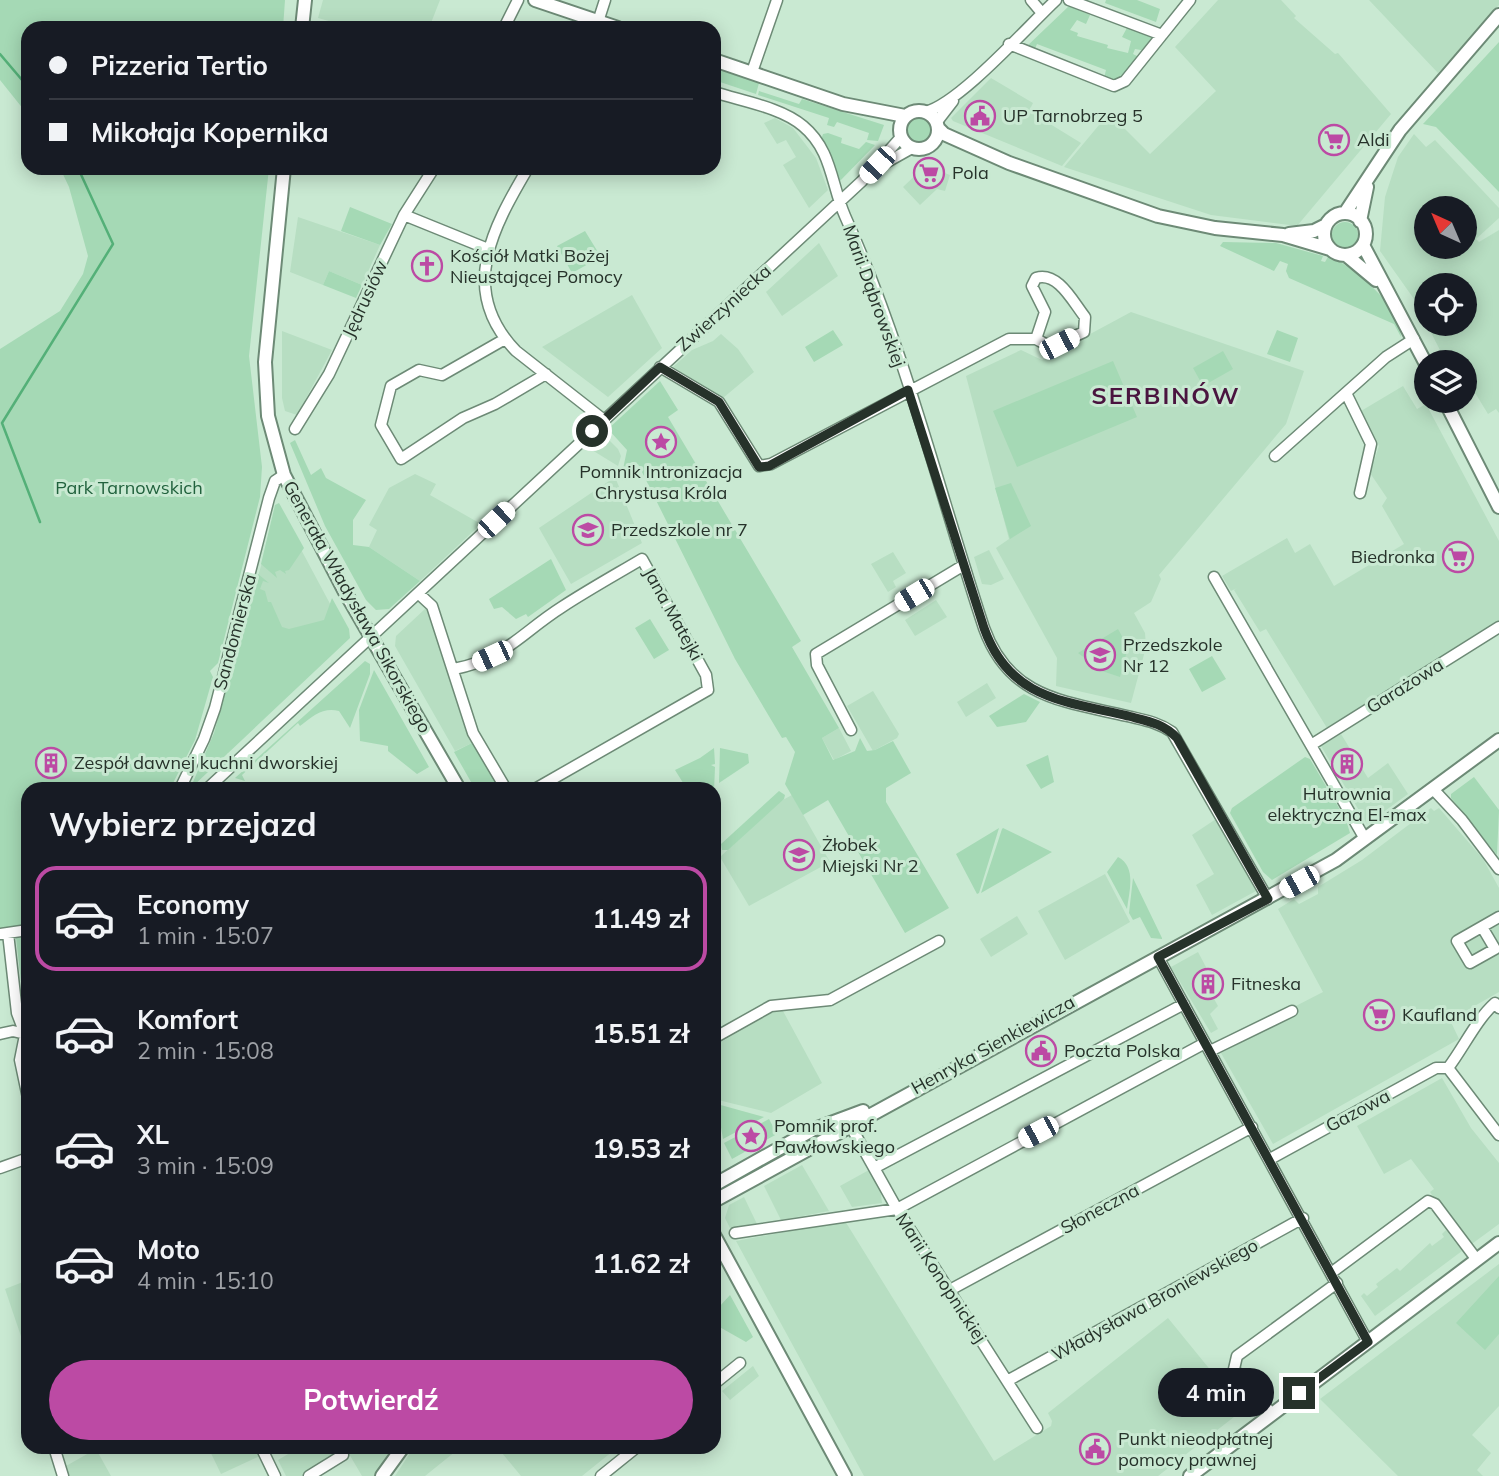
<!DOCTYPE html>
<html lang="pl">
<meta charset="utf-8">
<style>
:root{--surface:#171b24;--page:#20242c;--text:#f1f3f6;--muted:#9ea1a6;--line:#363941;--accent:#bc4aa4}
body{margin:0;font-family:Mulish,sans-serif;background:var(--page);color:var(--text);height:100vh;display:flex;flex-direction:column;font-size:26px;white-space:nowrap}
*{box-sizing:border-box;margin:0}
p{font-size:23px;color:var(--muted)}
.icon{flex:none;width:38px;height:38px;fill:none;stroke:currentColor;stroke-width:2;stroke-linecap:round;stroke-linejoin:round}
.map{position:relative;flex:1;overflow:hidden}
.panel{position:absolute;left:21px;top:782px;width:700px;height:672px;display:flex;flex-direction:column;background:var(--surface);border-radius:21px;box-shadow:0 4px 18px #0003}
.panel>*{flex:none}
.hud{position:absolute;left:21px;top:21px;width:700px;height:154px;border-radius:21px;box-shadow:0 4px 18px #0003;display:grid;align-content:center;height:154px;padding:0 28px;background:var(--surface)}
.needle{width:46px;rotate:316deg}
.buttons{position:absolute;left:1414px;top:196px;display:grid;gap:14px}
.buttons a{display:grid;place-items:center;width:63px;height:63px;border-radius:50%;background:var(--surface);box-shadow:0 4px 18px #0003;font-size:35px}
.end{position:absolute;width:32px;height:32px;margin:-16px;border:9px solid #26322a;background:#fff;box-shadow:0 0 0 4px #fff}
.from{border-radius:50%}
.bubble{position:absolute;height:49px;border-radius:24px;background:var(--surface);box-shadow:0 4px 18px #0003;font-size:23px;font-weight:700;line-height:49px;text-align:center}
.car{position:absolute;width:21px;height:42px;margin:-21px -10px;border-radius:9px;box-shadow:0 0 5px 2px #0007;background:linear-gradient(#fff 24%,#345 0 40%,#fff 0 76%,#345 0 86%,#fff 0)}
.hud b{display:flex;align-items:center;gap:24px;height:66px;font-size:26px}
.hud b+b{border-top:2px solid var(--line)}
.hud i{width:18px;height:18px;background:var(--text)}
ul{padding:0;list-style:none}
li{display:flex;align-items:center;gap:21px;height:105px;margin:0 14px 10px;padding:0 14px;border:4px solid transparent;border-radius:21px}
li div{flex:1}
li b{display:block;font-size:26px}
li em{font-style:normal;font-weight:700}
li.selected{border-color:var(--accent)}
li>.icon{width:63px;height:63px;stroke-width:1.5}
h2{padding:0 28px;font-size:32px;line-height:84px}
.action{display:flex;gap:14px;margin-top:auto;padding:14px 28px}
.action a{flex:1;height:80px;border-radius:42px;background:var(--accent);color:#fff;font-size:28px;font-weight:700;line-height:80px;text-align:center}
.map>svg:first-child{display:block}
.built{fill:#b7dec2;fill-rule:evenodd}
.green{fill:#a5d9b5}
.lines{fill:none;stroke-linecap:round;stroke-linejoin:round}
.stream{stroke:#54b078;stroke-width:2.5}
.minor-casing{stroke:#6d8a76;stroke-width:13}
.tertiary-casing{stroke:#6d8a76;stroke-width:16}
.minor{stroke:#fff;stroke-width:10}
.tertiary{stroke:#fff;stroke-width:12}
.route{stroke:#26322a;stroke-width:9}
.labels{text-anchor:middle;stroke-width:6;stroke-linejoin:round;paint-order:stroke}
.poi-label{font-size:18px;fill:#26322a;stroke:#c9e9d2;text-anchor:start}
.street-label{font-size:18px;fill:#26322a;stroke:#c9e9d2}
.park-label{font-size:18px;fill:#21623d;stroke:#c9e9d2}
.district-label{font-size:24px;font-weight:bold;letter-spacing:2px;fill:#4a143f;stroke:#c9e9d2}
</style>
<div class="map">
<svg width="1499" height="1476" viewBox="0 0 1499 1476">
<rect width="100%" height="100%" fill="#c9e9d2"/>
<path class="built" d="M323,0H440L429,28H354L318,18Z
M1218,0H1281L1296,16L1294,18L1335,54L1338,53L1391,114L1297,226L1211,215L1064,167L1109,113L1150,154L1216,91L1175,47Z
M1369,0H1499V5L1438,73Z
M991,78L1033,103L1029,111L1081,143L1062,166L953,121L951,118Z
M775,118L793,128L816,158L828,190L809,208L783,165L796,157L786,140L777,144L764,123Z
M1414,134L1426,147L1435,140L1499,208V218L1476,239L1479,242L1499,230V413L1496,409L1488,414L1474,391L1465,397V362H1446L1414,299L1380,251L1385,197L1398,157ZM1426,208H1465V247H1426ZM1426,285H1465V324H1426Z
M925,166L950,175L945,191L937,189L920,205L903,187Z
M298,217L380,245L362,285L329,271L323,285L290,272Z
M819,243L838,276L782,316L766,292Z
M632,295L662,348L608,397L542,347Z
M1131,312L1304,371L1286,424L1159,575L1161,579L1151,602L1134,613L1145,633L1146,647L1131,703L1056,686L1057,658L996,548L1009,539L966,376L1021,350L1042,360Z
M282,331L332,350L297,415L285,411L282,398Z
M721,334L738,349L754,372L723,398L673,367L692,350L713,341Z
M1403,386L1417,409L1426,404L1499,541V622L1327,728L1266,629L1260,632L1234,590L1237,588L1231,591L1222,576L1287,538L1295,553L1310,544L1334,586L1404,544L1382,506L1387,498L1370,473L1379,446L1361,411Z
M597,437L607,438L618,449L621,456L618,466L587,447Z
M415,474L436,484L430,495L481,524L420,581L369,547L377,530L369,525L389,488Z
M615,477L642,543L571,584L539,528Z
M276,514H282L343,628L280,637L250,604Z
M989,550L1004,579L991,585L982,584L974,557Z
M893,552L906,573L893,581L896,587L888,592L871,564Z
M936,600L947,617L915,636L905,620Z
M426,608L474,742L455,751L395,646L396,636Z
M987,683L996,698L966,717L957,702Z
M873,691L899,734L897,738L873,751L847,706Z
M839,728L851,751L834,760L822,738Z
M1341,734L1368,778L1388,763L1408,794L1367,824L1321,746Z
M792,795L830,862L749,906L720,857L779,802Z
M1431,808L1434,811L1439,808L1483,859L1499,888V992L1450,1020L1459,1039L1273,1144L1221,1053L1290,1015L1288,1010L1323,992L1278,909L1294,899L1299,904L1318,894V887L1362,860Z
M1216,819L1256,891L1212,915L1196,885L1214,874L1192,835Z
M1105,874L1130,922L1065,960L1038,911Z
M1017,916L1028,934L991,957L980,939Z
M1198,952L1215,984L1208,988L1218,1006L1210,1014L1218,1029L1211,1033L1171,967Z
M783,1011L822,1083L771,1113L714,1099V1046L773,1012Z
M1442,1078L1471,1128L1499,1163V1224L1469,1246L1430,1192L1434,1189L1411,1159L1384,1174L1357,1126Z
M802,1165L829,1211L781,1220L764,1186Z
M869,1170L881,1194L882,1203L852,1207L840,1186Z
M744,1197L757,1224L730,1228L725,1218L729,1205Z
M845,1221L994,1461L1051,1426L1052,1421L1048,1413L1168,1318L1243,1410L1158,1476H864L736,1241Z
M1446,1230L1462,1251L1375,1316L1361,1296L1364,1293L1367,1296L1378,1287L1376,1284L1397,1268L1400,1271L1430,1243L1432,1246L1444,1237L1442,1234Z
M1499,1264V1406L1472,1435L1491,1453L1477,1470L1483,1476H1398L1320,1399Z
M28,1280V1357L5,1289Z
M753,1366L759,1376L730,1400L722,1391Z
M208,1447H258L262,1455L221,1474Z
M300,1447H333V1454L302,1476H286L278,1460Z
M345,1447H397L375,1476H362Z
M414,1447H461L425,1476H395Z
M497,1447H618L582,1476H521Z
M96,1449L111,1476H68L66,1466Z"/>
<path class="green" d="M0,0H285L283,28H28V115L0,80Z
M1106,0H1137L1160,9L1156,22L1105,3Z
M1069,6L1090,15L1086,24L1077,20L1070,30L1078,33L1077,36L1108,45L1107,48L1128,53L1131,41L1122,37L1128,26L1153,36L1146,51L1135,49L1133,54L1139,57L1117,82L1104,78L1106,70L1037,44L1034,51L1025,48Z
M1499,42V192L1436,127L1423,124Z
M714,68L759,83L756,94L714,80Z
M759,91L799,104L802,99L884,125L878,141L867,140L869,133L837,122L834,127L827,125L829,118L758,95Z
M905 130a13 13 0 1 1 26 0a13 13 0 1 1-26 0Z
M828,133L842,138L841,143L859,149L866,142L875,145L839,182L832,157L821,140L823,134Z
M60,168H269L249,356L262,467L260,497L218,663L210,671L213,677L195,740L170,789H28V926L0,930V349L60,311L83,274L88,256L69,187Z
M350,207L392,224L380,245L341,231Z
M1332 235a13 13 0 1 1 26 0a13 13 0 1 1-26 0Z
M585,231L601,257L572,273L557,246Z
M1223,242L1276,243L1323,256L1321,261L1325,262L1329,255C1354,269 1401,304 1401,337L1394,324L1289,278L1286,271L1288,264L1280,261L1274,271L1220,246Z
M329,271L362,285L356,298L323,285Z
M833,330L843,345L814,362L805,347Z
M1277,330L1298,338L1290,362L1267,354Z
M1223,351L1233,369L1203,386L1193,368Z
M1113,361L1137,417L1017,467L993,411Z
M660,381L678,410L668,417L801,641L792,647L839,728L822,738L833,760L855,751L860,738L867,751L875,750L893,741L911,773L886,788V802L949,908L905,933L828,800L803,815L785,784L795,752L786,737L782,738L735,659L638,464L623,469L627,450L608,429Z
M295,440L311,475L321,468L326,478L366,500L353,520V545L369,547L420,581L389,609L376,610L366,600L325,526L290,443Z
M1011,483L1031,526L1010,539L995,488Z
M279,503L304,548L289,570L285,571L286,574L280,570L275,572L277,578L261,564L275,505Z
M551,559L566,590L528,617L526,614L516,619L502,607L494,609L489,599Z
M258,574L269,583L263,581L260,589L265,591L268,602H271L282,627L289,629L324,620L332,598L349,629L350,638L190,789L214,733Z
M650,619L669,650L654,659L635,628Z
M1118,629L1128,647L1120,677L1102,671L1078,653Z
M1212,656L1226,679L1202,692L1189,669Z
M365,661L370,664V674L350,728L339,711C323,707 313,716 300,726L298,723L242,775L245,781L235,778Z
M374,670L429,767L417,774L388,751V746L360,741L359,710Z
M1024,694L1040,702L1026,722L997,727L989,716Z
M474,742L501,789H475L454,752Z
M714,748L715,764L711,765L715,767L714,792L689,789L687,786L693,782L685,786L675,770L700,758Z
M720,748L748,754L749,763L719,783Z
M1048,755L1054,782L1041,789L1026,765Z
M1305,757L1310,759L1346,820L1350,833L1272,880L1263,872L1230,813L1232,808Z
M1474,777L1499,810L1497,855L1451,798V794Z
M779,791L785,795L784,799L728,850H722L721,844Z
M999,828L979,893L977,894L956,854Z
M1003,828L1052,852L981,893L1002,829Z
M1118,857C1137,867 1129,892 1127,909L1107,872Z
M1133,878L1162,938V939L1151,938L1140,917L1133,920L1129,913Z
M28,937V1008H24L16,938Z
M717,1104L764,1117L723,1139Z
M769,1119L777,1134L732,1159L724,1143Z
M1499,1276V1334L1485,1350L1456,1323Z
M730,1295L753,1337L746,1342L716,1325L719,1307Z"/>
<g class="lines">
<path class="stream" d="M0,54L28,87
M40,522L2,423L113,244L78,168"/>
<g class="minor-casing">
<path id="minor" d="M1031,0L1042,13
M1069,0L1162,35
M504,28L518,0
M596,28L605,0
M1009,44L1114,86L1125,81L1190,0
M752,72L777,0
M714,92C741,101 781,107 803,126C832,150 831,184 845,216C904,347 939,491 984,628C1009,698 1063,701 1127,716C1143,720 1158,722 1172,732L1268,899
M925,112C959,104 1027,27 1056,0
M936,123L953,101
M887,162L912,148
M528,168C492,229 458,291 516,351L604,420
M404,215L488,249
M505,339L442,375L419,370L391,386L381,425L401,459L463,418L495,404L546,374
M660,367L719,402L759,466L771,464L1009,339H1036L1051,347L1084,332L1085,317C1073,302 1058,271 1036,278L1032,286L1045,312L1036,339
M1346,393L1371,444L1360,493
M295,429L329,374L404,215L434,168
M1275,456L1386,357L1414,339
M1214,577L1365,839
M419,594L432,606L473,733L506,789
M454,669C505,659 521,633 562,607C588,590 615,575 642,559L706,675L708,690L535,789
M851,730L817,665L816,654L964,565
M1311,745L1499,627
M180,789L204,739L215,708L269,498L275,481L284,475
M207,789L862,181L901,137
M1433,789L1462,820L1499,869
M1482,927L1495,949L1470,963L1457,941L1499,917
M8,933L17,1013L25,1034
M0,934L28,930
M1158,957L1368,1342
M26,1030L20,1060L28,1098
M0,1034L13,1031L25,1034
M714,1038L771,1006L830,1000L939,941
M1210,1051L1292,1011
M1448,1068C1464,1047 1476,1020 1495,1003L1499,1008
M1448,1068L1499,1135
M850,1125L897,1209L1037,1428
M1270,1159L1436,1068H1448
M0,1168L28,1158
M874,1168L1184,1004
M735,1233L897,1209L1205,1043
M1331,1273L1428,1201L1435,1204L1477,1260
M948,1291L1252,1127
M1007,1381L1303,1218
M714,1384L740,1363
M1272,1414L1234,1369L1237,1356L1337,1283
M54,1447L63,1476
M261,1447L275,1476
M309,1476L343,1455
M601,1476L637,1447"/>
</g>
<g class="tertiary-casing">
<path id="tertiary" d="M535,0L618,28
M302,28L305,0
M714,60L843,104L905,116
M900 130a19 19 0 1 1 38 0a19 19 0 1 1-38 0Z
M938,128L944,134L1009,163L1158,216L1215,228L1283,235L1330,249
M284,168L265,362L268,416L284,475L345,592L459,789
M1345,213L1400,130L1499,15
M1324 234a21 21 0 1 1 42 0a21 21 0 1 1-42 0Z
M1360,221L1367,187
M1289,234L1314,231L1326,225
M1363,245L1426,364
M1346,255L1376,280
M1445,401L1499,507
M714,1185L812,1130L863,1111
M714,1201L1336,860L1499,740
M714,1235L845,1476
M382,1476L403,1447
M1190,1476L1499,1243"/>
</g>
<use href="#minor" class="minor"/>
<use href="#tertiary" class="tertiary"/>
</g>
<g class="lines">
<path class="route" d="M592,431L660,367L719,402L759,467L769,466L908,390L984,628C1009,699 1064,701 1128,716C1147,721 1163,723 1177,738L1268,899L1158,957L1368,1342L1299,1393"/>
</g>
<defs>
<g id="civic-ring" transform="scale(1.575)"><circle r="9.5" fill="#c9e9d2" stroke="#bc4aa4" stroke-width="1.5"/><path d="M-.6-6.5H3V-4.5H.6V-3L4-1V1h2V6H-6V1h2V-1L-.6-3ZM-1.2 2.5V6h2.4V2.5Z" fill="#bc4aa4"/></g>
<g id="supermarket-ring" transform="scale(1.575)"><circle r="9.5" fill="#c9e9d2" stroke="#bc4aa4" stroke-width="1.5"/><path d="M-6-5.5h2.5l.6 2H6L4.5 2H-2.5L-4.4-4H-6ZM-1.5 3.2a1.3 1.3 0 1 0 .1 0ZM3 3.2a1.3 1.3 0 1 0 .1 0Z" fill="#bc4aa4"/></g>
<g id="church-ring" transform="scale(1.575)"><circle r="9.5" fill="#c9e9d2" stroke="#bc4aa4" stroke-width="1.5"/><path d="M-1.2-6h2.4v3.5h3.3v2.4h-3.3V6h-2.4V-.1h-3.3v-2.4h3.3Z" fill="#bc4aa4"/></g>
<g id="sight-ring" transform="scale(1.575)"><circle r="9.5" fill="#c9e9d2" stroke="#bc4aa4" stroke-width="1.5"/><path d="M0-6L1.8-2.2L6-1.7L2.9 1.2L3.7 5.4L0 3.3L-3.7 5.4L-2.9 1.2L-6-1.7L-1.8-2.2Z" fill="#bc4aa4"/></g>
<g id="school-ring" transform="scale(1.575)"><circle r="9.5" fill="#c9e9d2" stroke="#bc4aa4" stroke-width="1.5"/><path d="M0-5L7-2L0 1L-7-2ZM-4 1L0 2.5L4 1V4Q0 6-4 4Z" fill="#bc4aa4"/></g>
<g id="building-ring" transform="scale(1.575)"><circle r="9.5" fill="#c9e9d2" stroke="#bc4aa4" stroke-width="1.5"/><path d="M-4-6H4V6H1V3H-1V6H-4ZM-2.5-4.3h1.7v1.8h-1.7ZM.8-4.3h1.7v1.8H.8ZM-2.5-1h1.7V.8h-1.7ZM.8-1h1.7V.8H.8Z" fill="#bc4aa4"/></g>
</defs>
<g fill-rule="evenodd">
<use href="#civic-ring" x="980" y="116"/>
<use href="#supermarket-ring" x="1334" y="140"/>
<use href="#supermarket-ring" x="929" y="173"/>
<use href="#church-ring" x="427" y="266"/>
<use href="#sight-ring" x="661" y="442"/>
<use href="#school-ring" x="588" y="530"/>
<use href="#supermarket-ring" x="1458" y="557"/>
<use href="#school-ring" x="1100" y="655"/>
<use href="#building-ring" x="51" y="763"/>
<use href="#building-ring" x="1347" y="764"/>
<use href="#school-ring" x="799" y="855"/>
<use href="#building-ring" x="1208" y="984"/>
<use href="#supermarket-ring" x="1379" y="1015"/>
<use href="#civic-ring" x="1041" y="1051"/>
<use href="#sight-ring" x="751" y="1136"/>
<use href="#civic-ring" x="1095" y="1449"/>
</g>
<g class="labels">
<g class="poi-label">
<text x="1003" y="122">UP Tarnobrzeg 5</text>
<text x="1357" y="146">Aldi</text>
<text x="952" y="179">Pola</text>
<text x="450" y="262">Kościół Matki Bożej<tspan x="450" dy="21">Nieustającej Pomocy</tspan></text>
<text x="661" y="478" text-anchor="middle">Pomnik Intronizacja<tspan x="661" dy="21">Chrystusa Króla</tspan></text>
<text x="611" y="536">Przedszkole nr 7</text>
<text x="1435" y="563" text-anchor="end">Biedronka</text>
<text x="1123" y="651">Przedszkole<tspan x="1123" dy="21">Nr 12</tspan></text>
<text x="74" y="769">Zespół dawnej kuchni dworskiej</text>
<text x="1347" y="800" text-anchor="middle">Hutrownia<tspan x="1347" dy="21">elektryczna El-max</tspan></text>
<text x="822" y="851">Żłobek<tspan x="822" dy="21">Miejski Nr 2</tspan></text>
<text x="1231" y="990">Fitneska</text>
<text x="1402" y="1021">Kaufland</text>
<text x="1064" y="1057">Poczta Polska</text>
<text x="774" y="1132">Pomnik prof.<tspan x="774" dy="21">Pawłowskiego</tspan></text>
<text x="1118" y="1445">Punkt nieodpłatnej<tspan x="1118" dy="21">pomocy prawnej</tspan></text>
</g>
<g class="street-label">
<text transform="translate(874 296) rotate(70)" y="6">Marii Dąbrowskiej</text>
<text transform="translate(365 299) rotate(-65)" y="6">Jędrusiów</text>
<text transform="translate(724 308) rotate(-42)" y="6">Zwierzyniecka</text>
<text transform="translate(357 607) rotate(61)" y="6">Generała Władysława Sikorskiego</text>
<text transform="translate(673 614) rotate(61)" y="6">Jana Matejki</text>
<text transform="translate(235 632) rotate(-75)" y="6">Sandomierska</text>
<text transform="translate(1405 686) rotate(-32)" y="6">Garażowa</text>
<text transform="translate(993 1045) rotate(-29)" y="6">Henryka Sienkiewicza</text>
<text transform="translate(1358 1111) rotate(-28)" y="6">Gazowa</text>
<text transform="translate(1100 1209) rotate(-28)" y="6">Słoneczna</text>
<text transform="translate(941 1278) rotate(57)" y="6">Marii Konopnickiej</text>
<text transform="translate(1155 1300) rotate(-29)" y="6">Władysława Broniewskiego</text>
</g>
<g class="park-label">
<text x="129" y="494">Park Tarnowskich</text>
</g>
<g class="district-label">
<text x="1166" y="404">SERBINÓW</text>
</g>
</g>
</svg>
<div class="buttons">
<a><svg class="needle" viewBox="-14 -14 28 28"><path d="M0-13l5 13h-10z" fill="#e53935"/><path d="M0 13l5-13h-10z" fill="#9ea1a6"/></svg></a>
<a><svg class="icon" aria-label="locate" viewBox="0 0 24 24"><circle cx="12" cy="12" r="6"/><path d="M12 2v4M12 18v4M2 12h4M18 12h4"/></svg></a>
<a><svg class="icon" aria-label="layers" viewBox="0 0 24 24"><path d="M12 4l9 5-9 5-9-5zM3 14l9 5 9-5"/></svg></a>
</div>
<i class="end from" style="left:592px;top:431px"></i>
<i class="end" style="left:1299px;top:1393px"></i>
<div class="bubble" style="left:1158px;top:1368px;width:116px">4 min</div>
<i class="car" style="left:877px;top:165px;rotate:223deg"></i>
<i class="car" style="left:1059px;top:344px;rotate:63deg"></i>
<i class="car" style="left:496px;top:520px;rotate:47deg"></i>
<i class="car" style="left:914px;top:595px;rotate:239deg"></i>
<i class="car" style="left:492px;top:656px;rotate:245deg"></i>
<i class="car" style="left:1299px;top:882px;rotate:241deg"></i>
<i class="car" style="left:1038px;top:1132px;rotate:242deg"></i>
<div class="hud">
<b><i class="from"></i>Pizzeria Tertio</b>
<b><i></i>Mikołaja Kopernika</b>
</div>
<section class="panel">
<h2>Wybierz przejazd</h2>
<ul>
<li class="selected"><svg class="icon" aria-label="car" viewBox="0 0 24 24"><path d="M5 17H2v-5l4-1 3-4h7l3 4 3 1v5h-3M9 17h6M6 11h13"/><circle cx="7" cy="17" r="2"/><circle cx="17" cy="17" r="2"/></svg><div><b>Economy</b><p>1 min · 15:07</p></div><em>11.49 zł</em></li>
<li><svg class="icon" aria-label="car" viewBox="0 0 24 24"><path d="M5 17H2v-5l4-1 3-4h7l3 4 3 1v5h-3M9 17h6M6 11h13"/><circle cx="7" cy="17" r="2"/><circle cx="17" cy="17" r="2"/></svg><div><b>Komfort</b><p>2 min · 15:08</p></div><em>15.51 zł</em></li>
<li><svg class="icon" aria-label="car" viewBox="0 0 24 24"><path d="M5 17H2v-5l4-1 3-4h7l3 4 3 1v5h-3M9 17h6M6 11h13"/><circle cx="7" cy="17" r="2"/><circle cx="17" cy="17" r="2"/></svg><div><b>XL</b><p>3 min · 15:09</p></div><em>19.53 zł</em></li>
<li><svg class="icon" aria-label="car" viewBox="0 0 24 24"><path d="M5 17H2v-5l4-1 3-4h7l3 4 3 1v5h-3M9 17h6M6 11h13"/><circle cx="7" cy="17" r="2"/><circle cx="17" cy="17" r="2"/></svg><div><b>Moto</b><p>4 min · 15:10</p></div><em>11.62 zł</em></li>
</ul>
<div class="action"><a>Potwierdź</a></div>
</section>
</div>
